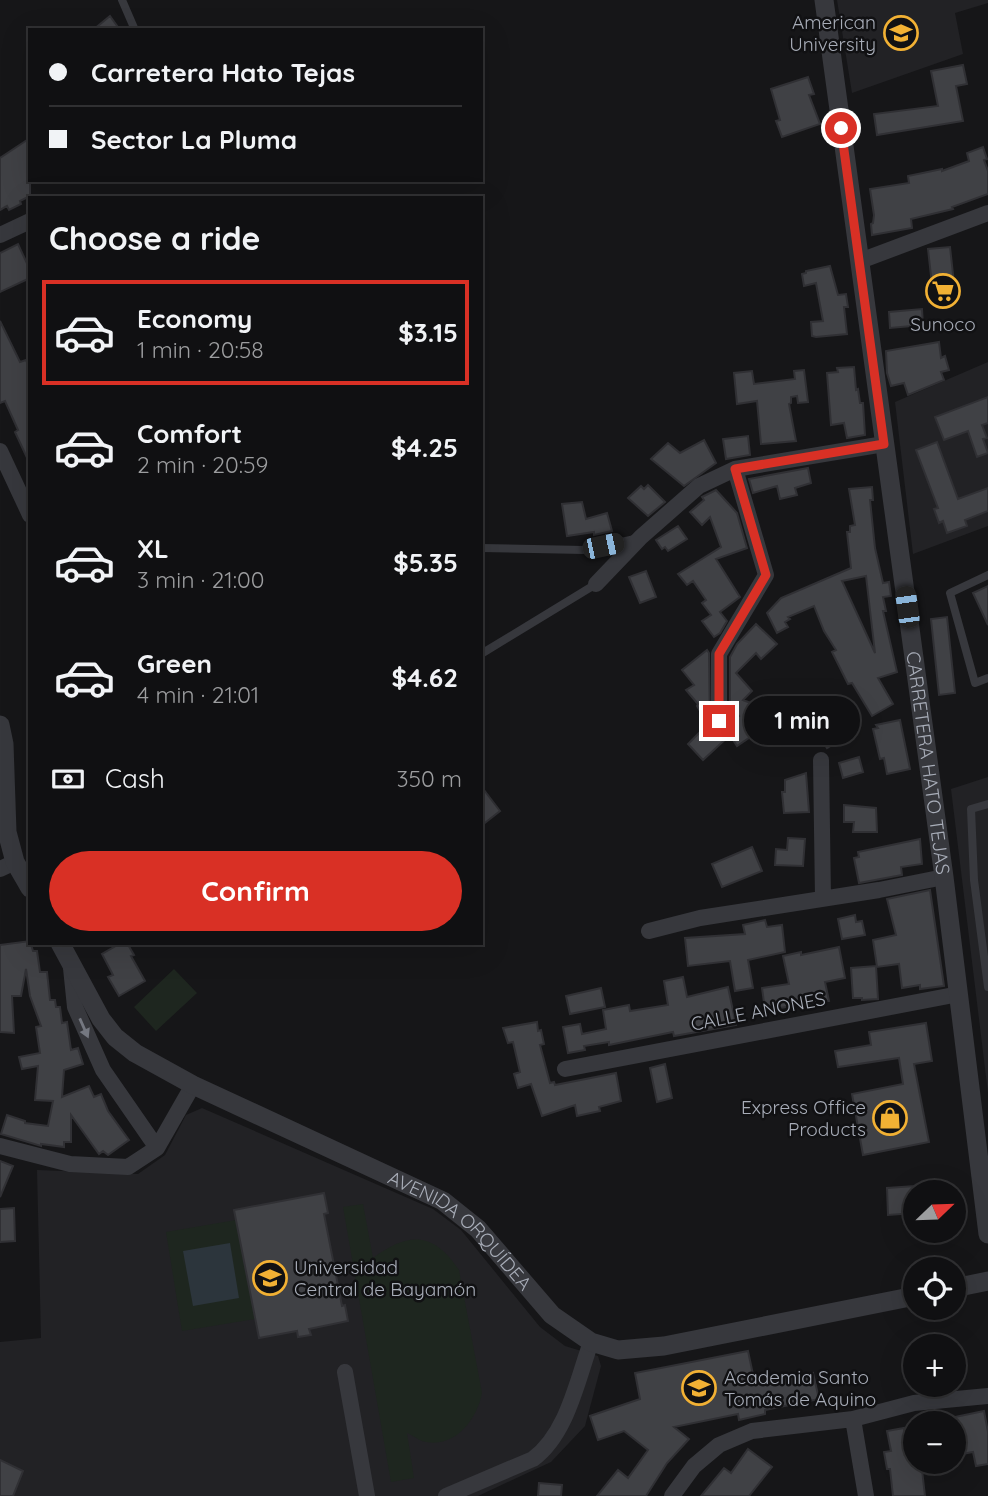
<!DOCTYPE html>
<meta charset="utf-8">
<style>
:root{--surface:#101012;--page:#19191b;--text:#f1f3f6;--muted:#9c9d9f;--line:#303032;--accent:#d93025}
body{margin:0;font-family:Quicksand,sans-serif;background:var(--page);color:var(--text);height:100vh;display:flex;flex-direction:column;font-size:26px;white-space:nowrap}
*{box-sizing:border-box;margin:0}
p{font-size:23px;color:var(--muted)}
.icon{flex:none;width:38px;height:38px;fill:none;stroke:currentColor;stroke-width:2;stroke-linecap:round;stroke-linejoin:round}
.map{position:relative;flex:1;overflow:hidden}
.sheet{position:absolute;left:28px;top:196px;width:455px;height:749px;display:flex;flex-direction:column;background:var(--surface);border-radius:0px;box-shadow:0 7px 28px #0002,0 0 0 2px var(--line)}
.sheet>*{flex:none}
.banner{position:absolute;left:28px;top:28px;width:455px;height:154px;border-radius:0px;box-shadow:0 7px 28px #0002,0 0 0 2px var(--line);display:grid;align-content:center;height:154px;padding:0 21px;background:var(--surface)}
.needle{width:46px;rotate:67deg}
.fabs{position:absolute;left:903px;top:1180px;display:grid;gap:14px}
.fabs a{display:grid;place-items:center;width:63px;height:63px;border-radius:50%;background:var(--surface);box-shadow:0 7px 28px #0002,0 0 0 2px var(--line);font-size:35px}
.end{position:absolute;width:32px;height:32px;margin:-16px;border:9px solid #d93025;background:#fff;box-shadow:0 0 0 4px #fff}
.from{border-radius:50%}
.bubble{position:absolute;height:49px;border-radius:24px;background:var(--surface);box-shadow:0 7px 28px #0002,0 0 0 2px var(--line);font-size:23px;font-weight:800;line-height:49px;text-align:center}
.car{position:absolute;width:21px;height:42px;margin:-21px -10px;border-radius:9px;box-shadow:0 0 5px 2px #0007;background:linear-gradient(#222 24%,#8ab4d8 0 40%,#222 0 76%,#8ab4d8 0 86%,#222 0)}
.banner b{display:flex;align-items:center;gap:24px;height:66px;font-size:26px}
.banner b+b{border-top:2px solid var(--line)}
.banner i{width:18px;height:18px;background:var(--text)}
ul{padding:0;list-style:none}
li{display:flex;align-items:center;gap:21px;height:105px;margin:0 14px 10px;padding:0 7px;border:4px solid transparent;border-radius:0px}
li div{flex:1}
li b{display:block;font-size:26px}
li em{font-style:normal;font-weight:800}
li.on{border-color:var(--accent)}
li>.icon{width:63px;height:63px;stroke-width:1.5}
h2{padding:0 21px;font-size:32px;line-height:84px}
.pay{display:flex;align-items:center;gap:18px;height:77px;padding:0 21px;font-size:26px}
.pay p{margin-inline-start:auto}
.primary-button{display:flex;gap:14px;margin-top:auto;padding:14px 21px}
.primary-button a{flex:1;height:80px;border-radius:42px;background:var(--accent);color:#fff;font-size:28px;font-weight:800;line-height:80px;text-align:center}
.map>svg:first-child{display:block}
.built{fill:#222225}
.green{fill:#1e261f}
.water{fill:#2c353c}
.building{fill:#404145;stroke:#303034;stroke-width:2;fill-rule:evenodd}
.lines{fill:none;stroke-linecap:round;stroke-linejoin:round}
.service{stroke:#37383d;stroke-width:8}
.minor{stroke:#37383d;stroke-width:16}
.tertiary{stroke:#37383d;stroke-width:19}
.oneway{fill:#757881}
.route{stroke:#d93025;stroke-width:9}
.labels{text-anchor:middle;stroke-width:5;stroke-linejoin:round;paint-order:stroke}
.poi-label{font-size:19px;fill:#a8adb8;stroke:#111113;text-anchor:end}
.street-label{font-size:19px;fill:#a8adb8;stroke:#111113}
</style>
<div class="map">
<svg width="988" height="1496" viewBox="0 0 988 1496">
<rect width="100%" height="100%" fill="#161618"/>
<path class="built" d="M837,0H988V3L955,13L963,54L852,93Z
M988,362V526L913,554L895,402Z
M988,777V1093L951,789Z
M202,1108L433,1209L461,1230L540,1327L565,1346L598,1356L601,1366L585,1426L551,1462L478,1496H0V1342L41,1338L37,1170L138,1174L165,1155L186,1115Z"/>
<path class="green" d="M174,969L197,993L156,1031L134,1007Z
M363,1204L373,1258C408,1232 433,1231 459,1270L482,1393C477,1420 454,1450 422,1441C417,1439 412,1435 407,1433L414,1478L391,1482L343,1207Z
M236,1220L255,1319L182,1331L166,1232Z"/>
<path class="water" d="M230,1243L239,1298L193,1306L183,1251Z"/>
<path class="building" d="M110,16L120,30H93Z
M963,65L967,84L956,86L963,121L877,135L874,114L938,106L931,71Z
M808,77L814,94L809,95L820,124L782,137L776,121L780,120L771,89Z
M30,138V196L20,201L21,204L9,210L7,206L0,210V158Z
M983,147L987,159L984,160L988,171V194L952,207L953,209L911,219L912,228L872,235L871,224L873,223L874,215L870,189L909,183L908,176L942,169V171L969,161L967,153Z
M18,244L30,270V278L0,292V253Z
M950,247L954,283H957L958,299L929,302L927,286L932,285L928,249Z
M830,266L838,295L846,294L848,307H844L847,334L816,337L812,336L811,322L823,321L816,283L804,286L802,274L806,273V271Z
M922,309L923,325L890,328L889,312Z
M0,321L20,362L26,360L30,369V464L15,432L18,430L5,401L0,403Z
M939,342L941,358L945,356L949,370L941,372L944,380L908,395L904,383L891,386L887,373L886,351Z
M854,367L856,390L858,389L860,403H863L865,435L847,438L844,423L831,425L827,373L838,372L837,368Z
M804,370L808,402L798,403L797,396L791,397V403L789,404L796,441L761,444L757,401L737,404L734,373L752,371L754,384L795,379L794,371Z
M988,397V423L982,425L987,438L983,439L988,453L977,457L968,431L944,440L935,417Z
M748,436L750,455L726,459L723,439Z
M704,440L716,463L684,486L651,459L668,443L680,453Z
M937,442L958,499L988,488V511L965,520L967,526L947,533L943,521L939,523L934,509L938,508L916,450Z
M808,468L811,483L795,488L797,495L780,499L777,486L753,493L749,479Z
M648,485L665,502L648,516L628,498L641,486L644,489Z
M872,487L873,500H870L875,548L883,583L889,582L891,596L883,597L886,611H883L897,672L878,678L893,704L872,716L852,683L848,684L832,652L836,650L824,631L814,606L788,617L790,619L785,622L788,627L777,633L767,613L781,598L851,568L847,532H850V526L855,525L849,489ZM866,576L875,653L842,581Z
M716,490L737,513L747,548L716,559L740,597L720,612L727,621L720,633L714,637L702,621L711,615L702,603L706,600L693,581L687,585L678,574L721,547L710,517L702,525L690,512L704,500L702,497Z
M582,502L586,519L607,513L612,531L594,535V532L567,536L562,504Z
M678,526L687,539L668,551L665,547L662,549L656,540Z
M646,571L656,597L640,603L629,577Z
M988,586V625L973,593Z
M947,617L955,693L939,695L931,619Z
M756,624L777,644L761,659L756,653L736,673L752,691L743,700L769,710L759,731L737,746L730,735L703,760L688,744L708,724L697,706L698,704L686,690L694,685L682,670L707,650L709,653L710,735L725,730L729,723L739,716L730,706V657L737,644Z
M827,698L847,730L838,735L840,740L827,748L805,712Z
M900,720L910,769L887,774L884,758L880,759L873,729L878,728L876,725Z
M859,757L863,772L843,778L839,763Z
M806,773L809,812L784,813L782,792H785V780Z
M481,786L500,811L481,826Z
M844,805L876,808L877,832H853L854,822H844Z
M788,838L805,839L803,866L775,865L776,849L787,850Z
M920,839L922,864L901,867L902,875L859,883L854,858L859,857L858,852Z
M752,847L762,871L722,887L712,864Z
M930,890L944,986L920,989V985L902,988L899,964L877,967L873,940L896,935L887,899Z
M855,915L856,922L862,921L865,935L842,939L838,919Z
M765,920L767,927L782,925L785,952L748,960L753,988L735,991L730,961L688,966L685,938L745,934L743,925Z
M30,941L33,951H37L40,972H47L50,1000H55L56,1007H60L62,1023L67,1022L71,1050L78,1048L83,1064L64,1070L62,1097L89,1086L94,1097L101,1094L108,1111L129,1140L108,1155L103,1151L99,1154L71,1115V1142H64V1147L41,1144V1146L1,1134L7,1115L25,1121V1123L48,1126L53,1101L35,1100L38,1066L22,1069L19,1057L40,1053L36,1027L41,1026L30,996L26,969L21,996H12L14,1033L0,1032V945Z
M121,943H127L134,955L131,956L145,981L119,996L108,977L113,975L102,954Z
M839,947L845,978L825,982L829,1001L765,1010L762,988L789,984L783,956L801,952V955Z
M876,966L878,999L862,1000V998H853L851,968Z
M683,977L687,997L728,987L736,1025L674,1036L673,1032L609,1045V1042L584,1046L585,1050L568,1053L563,1027L580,1024L582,1034L606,1029L603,1010L629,1005L630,1011L668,1005L664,981Z
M601,988L605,1007L570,1014L566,996Z
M537,1022L538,1031L541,1030L544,1044L540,1045L550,1083L554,1082L555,1085L616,1073L621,1101L599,1107L600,1111L577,1116L575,1105L542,1116L531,1084L518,1088L514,1074L520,1072L513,1042L508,1043L503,1028Z
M926,1023L932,1061L914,1064L929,1142L863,1155L852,1094L903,1084L899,1058L838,1067L835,1051L871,1045L869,1032Z
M665,1064L672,1098L657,1102L650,1068Z
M0,1161L13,1166L0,1197Z
M915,1186V1213L888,1215L887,1188Z
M324,1193L328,1213L324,1214L342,1306L345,1305L348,1321L309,1329L311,1335L298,1337L297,1331L259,1338L234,1210Z
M14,1208L15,1241L0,1242V1209Z
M748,1351L755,1384L813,1373L819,1399L765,1410V1414L739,1420L738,1414L674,1427L689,1439L667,1463L646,1496H597L618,1470L628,1478L648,1450L624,1431L598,1440L590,1416L640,1399L635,1373Z
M984,1411L988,1432V1464L976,1466L973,1452L962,1454L955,1417Z
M904,1428L906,1440L912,1439L913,1447H915V1461H921L925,1496H893L890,1469H887L884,1452L891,1451L887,1431Z
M748,1449L772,1467L749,1496H701L724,1468L731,1473Z
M0,1460L23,1471L13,1496H0Z
M539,1483L562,1485L561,1496H538Z"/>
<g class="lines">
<path class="service" d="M122,0L135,30
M481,548L584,550L635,539
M988,575L950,593L975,683L988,678
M481,654L596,584
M988,804L971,809L974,880L988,987"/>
<path class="minor" d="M0,235L30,221
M860,261L988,213
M0,451L30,515
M596,584L641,537L699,486L735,469L884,444
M719,721V654L766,575L735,469
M821,760L823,898
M0,869L15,862
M649,931L700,918L879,890L944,877
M71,968L75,1007L103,1070L157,1148
M565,1069L959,994
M0,1146L70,1164L128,1167L157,1148L193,1085
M345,1372L367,1496
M853,1419L866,1496
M446,1496L533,1459C567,1434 577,1381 591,1342
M672,1496L694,1466L719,1445L752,1431L853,1419L914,1403L988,1396"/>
<g class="tertiary">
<path id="s1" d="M824,0L944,877L988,1234"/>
<path d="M0,725L4,744L7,832L15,862L30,888"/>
<path id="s2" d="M60,943L101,1019L115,1037L135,1053L193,1085L443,1201L478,1229L552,1315L591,1342L618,1350L664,1346L915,1296"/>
<path d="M954,1288L988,1281"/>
</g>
</g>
<defs><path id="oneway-solid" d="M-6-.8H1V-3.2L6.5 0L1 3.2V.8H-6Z" transform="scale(1.75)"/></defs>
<use class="oneway" href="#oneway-solid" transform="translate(84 1028) rotate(66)"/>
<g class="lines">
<path class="route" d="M719,721V654L766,575L735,469L884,444L841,128"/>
</g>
<defs>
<g id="university-ring" transform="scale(1.75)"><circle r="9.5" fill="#111113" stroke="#f2b134" stroke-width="1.5"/><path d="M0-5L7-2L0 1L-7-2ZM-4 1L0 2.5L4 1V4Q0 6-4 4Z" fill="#f2b134"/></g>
<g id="supermarket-ring" transform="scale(1.75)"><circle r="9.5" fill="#111113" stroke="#f2b134" stroke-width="1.5"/><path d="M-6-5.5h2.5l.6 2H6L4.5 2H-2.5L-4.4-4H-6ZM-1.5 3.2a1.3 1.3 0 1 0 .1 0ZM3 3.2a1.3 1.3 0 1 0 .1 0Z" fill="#f2b134"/></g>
<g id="shop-ring" transform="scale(1.75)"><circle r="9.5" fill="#111113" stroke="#f2b134" stroke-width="1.5"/><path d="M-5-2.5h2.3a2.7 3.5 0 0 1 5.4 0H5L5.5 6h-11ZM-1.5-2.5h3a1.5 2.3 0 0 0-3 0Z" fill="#f2b134"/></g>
<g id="school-ring" transform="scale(1.75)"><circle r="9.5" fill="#111113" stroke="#f2b134" stroke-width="1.5"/><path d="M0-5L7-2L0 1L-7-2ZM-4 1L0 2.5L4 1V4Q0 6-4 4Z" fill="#f2b134"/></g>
</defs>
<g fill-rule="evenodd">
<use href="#university-ring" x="901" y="33"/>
<use href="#supermarket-ring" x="943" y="291"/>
<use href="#shop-ring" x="890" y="1118"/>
<use href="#university-ring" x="270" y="1278"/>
<use href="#school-ring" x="699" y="1388"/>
</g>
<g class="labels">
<g class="poi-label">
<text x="876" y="29">American<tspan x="876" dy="22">University</tspan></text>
<text x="943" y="331" text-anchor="middle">Sunoco</text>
<text x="866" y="1114">Express Office<tspan x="866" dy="22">Products</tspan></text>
<text x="294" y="1274" text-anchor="start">Universidad<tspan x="294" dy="22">Central de Bayamón</tspan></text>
<text x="724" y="1384" text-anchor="start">Academia Santo<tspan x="724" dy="22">Tomás de Aquino</tspan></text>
</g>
<g class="street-label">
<text dy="7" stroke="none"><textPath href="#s1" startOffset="770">CARRETERA HATO TEJAS</textPath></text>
<text transform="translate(758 1011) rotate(-11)" y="7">CALLE ANONES</text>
<text dy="7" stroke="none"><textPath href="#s2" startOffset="508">AVENIDA ORQUÍDEA</textPath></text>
</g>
</g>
</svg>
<div class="fabs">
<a><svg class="needle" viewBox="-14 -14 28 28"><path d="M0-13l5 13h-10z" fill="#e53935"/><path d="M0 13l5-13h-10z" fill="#9c9d9f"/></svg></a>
<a><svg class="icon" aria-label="locate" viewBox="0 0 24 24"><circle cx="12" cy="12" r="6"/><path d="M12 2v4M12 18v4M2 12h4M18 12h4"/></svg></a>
<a>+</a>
<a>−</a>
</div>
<i class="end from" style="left:841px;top:128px"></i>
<i class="end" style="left:719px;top:721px"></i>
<div class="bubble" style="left:744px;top:696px;width:116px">1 min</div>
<i class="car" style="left:603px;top:546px;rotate:78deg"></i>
<i class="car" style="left:907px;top:607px;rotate:352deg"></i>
<div class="banner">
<b><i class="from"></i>Carretera Hato Tejas</b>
<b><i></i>Sector La Pluma</b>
</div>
<section class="sheet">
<h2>Choose a ride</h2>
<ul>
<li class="on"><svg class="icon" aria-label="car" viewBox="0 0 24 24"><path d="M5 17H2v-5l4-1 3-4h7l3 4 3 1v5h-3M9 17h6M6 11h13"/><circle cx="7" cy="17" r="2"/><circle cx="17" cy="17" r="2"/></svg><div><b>Economy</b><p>1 min · 20:58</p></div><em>$3.15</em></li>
<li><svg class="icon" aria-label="car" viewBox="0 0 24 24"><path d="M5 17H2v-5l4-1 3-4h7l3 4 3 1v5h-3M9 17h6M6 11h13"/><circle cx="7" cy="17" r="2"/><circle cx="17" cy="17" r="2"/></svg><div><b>Comfort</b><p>2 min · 20:59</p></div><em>$4.25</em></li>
<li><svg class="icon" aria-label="car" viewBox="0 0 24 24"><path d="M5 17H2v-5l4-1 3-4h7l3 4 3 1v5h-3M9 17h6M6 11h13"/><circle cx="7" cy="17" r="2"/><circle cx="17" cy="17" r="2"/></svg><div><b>XL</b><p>3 min · 21:00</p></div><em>$5.35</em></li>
<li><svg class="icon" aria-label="car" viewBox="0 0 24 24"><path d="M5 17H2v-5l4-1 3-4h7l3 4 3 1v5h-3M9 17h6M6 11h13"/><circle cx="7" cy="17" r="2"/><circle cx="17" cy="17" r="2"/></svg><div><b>Green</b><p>4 min · 21:01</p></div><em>$4.62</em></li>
</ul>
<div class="pay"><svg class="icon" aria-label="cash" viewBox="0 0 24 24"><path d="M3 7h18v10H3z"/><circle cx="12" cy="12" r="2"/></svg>Cash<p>350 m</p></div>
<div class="primary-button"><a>Confirm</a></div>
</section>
</div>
